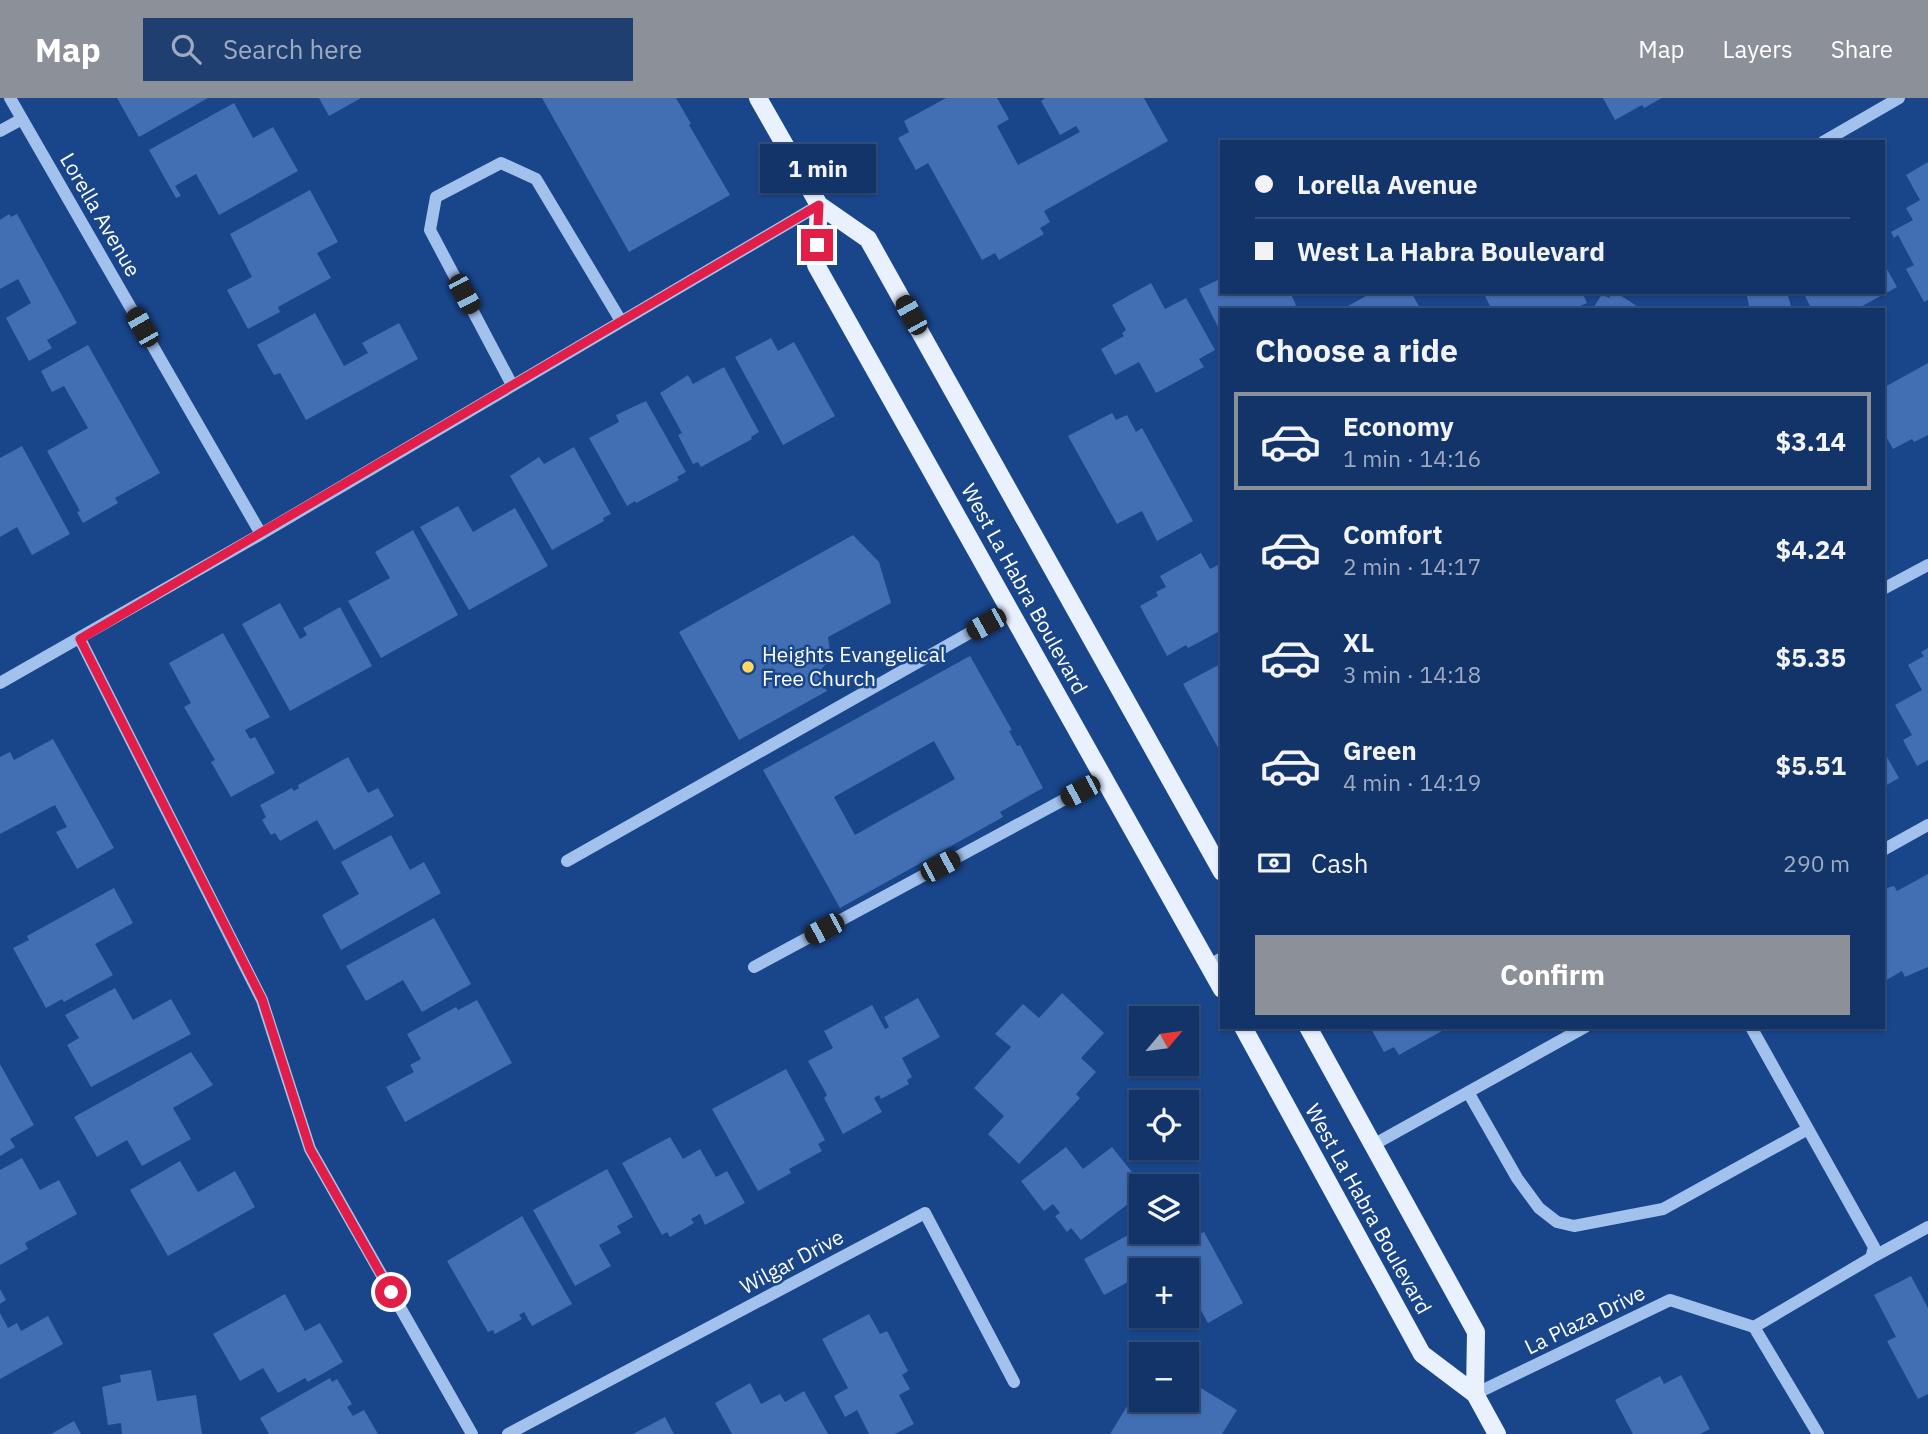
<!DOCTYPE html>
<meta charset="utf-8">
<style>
:root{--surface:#133468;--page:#203f71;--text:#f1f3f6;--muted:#9daac0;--line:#324f7c;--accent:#8c9099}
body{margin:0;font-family:"IBM Plex Sans",sans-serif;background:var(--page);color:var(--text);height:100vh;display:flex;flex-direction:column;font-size:26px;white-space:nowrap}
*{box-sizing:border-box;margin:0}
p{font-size:23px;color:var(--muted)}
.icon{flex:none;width:38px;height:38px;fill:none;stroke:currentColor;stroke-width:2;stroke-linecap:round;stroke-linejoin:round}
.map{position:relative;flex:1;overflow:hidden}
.panel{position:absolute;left:1220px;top:210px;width:665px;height:721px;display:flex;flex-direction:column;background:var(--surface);border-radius:0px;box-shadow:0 2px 5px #0004,0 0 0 2px var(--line)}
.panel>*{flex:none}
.banner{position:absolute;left:1220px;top:42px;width:665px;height:154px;border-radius:0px;box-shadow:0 2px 5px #0004,0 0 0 2px var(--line);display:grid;align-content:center;height:154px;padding:0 35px;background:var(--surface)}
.needle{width:46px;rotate:61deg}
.buttons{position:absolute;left:1129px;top:908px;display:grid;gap:14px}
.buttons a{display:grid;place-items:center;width:70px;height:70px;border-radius:0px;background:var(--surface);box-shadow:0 2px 5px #0004,0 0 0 2px var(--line);font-size:35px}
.end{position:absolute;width:32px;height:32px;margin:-16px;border:9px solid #e11d48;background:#fff;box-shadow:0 0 0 4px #fff}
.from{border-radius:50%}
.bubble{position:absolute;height:49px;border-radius:0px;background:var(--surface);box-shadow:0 2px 5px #0004,0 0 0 2px var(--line);font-size:23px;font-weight:800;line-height:49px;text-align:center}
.car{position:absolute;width:21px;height:42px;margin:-21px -10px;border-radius:9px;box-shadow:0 0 5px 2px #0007;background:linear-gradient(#222 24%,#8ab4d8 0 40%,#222 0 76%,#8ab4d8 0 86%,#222 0)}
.banner b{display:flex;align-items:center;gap:24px;height:66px;font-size:26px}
.banner b+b{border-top:2px solid var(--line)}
.banner i{width:18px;height:18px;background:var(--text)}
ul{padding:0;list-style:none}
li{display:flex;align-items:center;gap:21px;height:98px;margin:0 14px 10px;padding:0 21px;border:4px solid transparent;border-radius:0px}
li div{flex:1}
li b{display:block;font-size:26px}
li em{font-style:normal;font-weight:800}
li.active{border-color:var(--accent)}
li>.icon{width:63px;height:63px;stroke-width:1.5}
h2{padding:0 35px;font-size:32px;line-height:84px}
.pay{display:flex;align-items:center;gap:18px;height:77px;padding:0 35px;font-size:26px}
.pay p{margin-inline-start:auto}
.button{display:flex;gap:14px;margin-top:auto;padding:14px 35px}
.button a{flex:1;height:80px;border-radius:0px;background:var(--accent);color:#fff;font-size:28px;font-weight:800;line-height:80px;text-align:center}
header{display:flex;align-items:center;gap:42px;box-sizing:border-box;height:98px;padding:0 35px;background:var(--accent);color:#fff}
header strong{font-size:33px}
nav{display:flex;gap:38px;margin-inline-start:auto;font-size:24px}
.search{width:490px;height:63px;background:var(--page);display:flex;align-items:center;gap:18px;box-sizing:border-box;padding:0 24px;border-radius:0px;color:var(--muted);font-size:26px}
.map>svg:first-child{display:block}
.building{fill:#426fb3;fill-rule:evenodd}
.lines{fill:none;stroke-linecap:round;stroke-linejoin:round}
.minor{stroke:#a3c1ed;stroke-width:12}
.major{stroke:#e9f1ff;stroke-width:18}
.route{stroke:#e11d48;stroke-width:9}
.poi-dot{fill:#ffd85f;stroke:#19458a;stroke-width:2.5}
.labels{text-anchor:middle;stroke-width:5;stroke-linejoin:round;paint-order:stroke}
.street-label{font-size:21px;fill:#fff;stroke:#19458a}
.poi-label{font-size:21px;fill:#fff;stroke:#19458a;text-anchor:start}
</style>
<header>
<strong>Map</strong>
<div class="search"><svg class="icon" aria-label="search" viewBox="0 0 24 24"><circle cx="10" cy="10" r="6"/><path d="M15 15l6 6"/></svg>Search here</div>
<nav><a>Map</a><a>Layers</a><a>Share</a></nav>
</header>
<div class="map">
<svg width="1928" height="1336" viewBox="0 0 1928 1336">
<rect width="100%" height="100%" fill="#19458a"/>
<path class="building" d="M117,0H208L139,39Z
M319,0H361L329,18Z
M542,0H676L691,26L689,27L730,97L629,154Z
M946,0H997L1009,21L997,28L1018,67L1080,34L1076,28L1060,37L1041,3L1045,0H1144L1168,43L1044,113L1050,124L1040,130L1044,136L999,162L995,155L982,162L928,65L916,72L898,40L909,34L904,23Z
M1603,0H1662L1644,10L1642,7L1615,22Z
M234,5L253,40L273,29L298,73L219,117L196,76L175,88L181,98L176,100L149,52Z
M1928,64V202L1924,204L1906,171L1914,167L1898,137L1894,140L1891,134L1913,122L1906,110L1920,102L1906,77Z
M310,92L338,144L317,155L331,180L278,209L280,214L248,231L227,192L252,179L230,136Z
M9,116L11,119L17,116L77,225L47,242L52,250L29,263L6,220L31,205L18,181L0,191V122Z
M1883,164L1897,189L1855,212H1812L1803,194H1883Z
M1222,180V194H1290L1296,207L1287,212H1222V237L1199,191Z
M1151,185L1165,211L1186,200L1215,252L1199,261L1204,269L1156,295L1139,264L1115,277L1101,251L1124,238L1122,235L1126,232L1112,207Z
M1373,194H1411L1421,212H1341Z
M1483,194H1582L1587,205L1572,212H1492Z
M1612,194H1615L1643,212H1592L1602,196L1609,200Z
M1746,194H1787L1792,212H1750Z
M315,215L344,268L368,255L362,245L399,225L418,261L306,322L280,275L274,277L257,247Z
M771,240L778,253L794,244L835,318L783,347L735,259Z
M88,247L160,375L115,400L118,405L83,425L77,414L80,413L47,353L88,330L64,288L52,294L41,273Z
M1928,265V337L1914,344L1912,341L1893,351L1883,333V290Z
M724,269L759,334L751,339L752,341L701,369L698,364L693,366L678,337L682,335L660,295L688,277L693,286Z
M646,303L686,374L677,379L679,382L636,405L635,403L627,408L589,340L619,324L616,317Z
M1112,315L1116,322L1127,317L1136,334L1142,330L1193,423L1157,443L1142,413L1117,426L1068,338Z
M22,348L70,436L32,457L17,429L0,439V360Z
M574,349L611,416L603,420L604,423L552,452L510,378L539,359L544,366Z
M458,408L473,434L515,410L548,468L469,512L420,429Z
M413,432L458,517L381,560L348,503L390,480L375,454Z
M853,437L879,464L891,505L828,539L831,560L817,576L827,593L739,642L679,534Z
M1201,455L1210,471L1220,466L1222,468V532L1188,550L1186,547L1167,558L1140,508L1158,498L1156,494L1166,489L1160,478Z
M280,505L300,541L307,537L303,530L340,509L372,568L290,613L242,526Z
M223,535L270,619L245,632L250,641L255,639L275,675L231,699L211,664L215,662L184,609L191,605L169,565Z
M1928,550V662L1917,668L1903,642L1912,637L1895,607L1922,592L1908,567L1924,558L1921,554Z
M970,558L1012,632L1009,633L1017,648L1020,647L1043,690L1000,714L1003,719L840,810L763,672ZM934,643L955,681L855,737L834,699Z
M1222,565V657L1183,586Z
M53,641L114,750L77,771L56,734L67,729L55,707L0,736V659L10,654L14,662Z
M1883,652L1899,680L1883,689Z
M348,659L368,695L378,690L394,718L334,752L317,722L280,743L275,735L271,737L262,722L266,719L260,707L292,690L294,693L299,690L298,687Z
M391,737L410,772L424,764L441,795L341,852L322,817L359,796L341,764Z
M1928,776V869L1905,879L1902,873L1883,884V791L1894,788L1897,793Z
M114,790L133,825L95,846L113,877L64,904L62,901L46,910L13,850L29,842L27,838Z
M434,820L471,886L422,914L403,882L366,903L346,868Z
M115,890L133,922L171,901L191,936L91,989L67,947L79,940L65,917Z
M1062,895L1104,935L1081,960L1096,974L1076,996L1080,1000L1019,1066L988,1036L1004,1018L974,990L1011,949L995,936L1023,906L1039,920Z
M918,900L940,939L902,960L912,979L907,982L909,986L881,1001L879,997L874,1000L882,1014L843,1036L824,1000L827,997L808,963L833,950L824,933L872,907L885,931L889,929L884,919Z
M477,902L512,965L405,1024L386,989L414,974L410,967L421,961L407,936L456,909L458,912Z
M1370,929H1449L1399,957L1394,949L1384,954Z
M191,954L213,987L173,1010L191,1041L142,1068L127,1042L97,1059L74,1019Z
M0,966L34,1027L10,1041L15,1049L0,1058Z
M786,971L825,1042L818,1046L822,1053L789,1071L791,1075L758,1093L712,1011Z
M670,1039L683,1061L700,1051L716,1079L727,1073L745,1105L705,1127L700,1116L691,1121L694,1125L670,1139L667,1134L662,1137L622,1065Z
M1066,1049L1083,1071L1112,1049L1143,1088L1141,1096L1081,1142L1071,1130L1067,1134L1055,1118L1060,1115L1053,1106L1044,1113L1021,1083Z
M22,1060L40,1092L59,1082L77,1116L25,1145L28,1151L0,1167V1072Z
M180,1063L198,1094L235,1073L255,1109L168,1158L130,1092Z
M607,1071L633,1119L617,1128L621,1135L599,1147L611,1168L575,1188L533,1112Z
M522,1118L572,1206L532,1228L524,1214L519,1217L522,1221L495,1236L493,1232L488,1234L447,1163Z
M1186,1127L1192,1134L1176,1143L1179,1147L1204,1134L1243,1205L1208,1225L1193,1198L1186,1201V1172H1141V1208L1128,1184L1104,1197L1084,1161L1141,1130V1134H1186Z
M1911,1178L1928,1210V1296L1918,1301L1887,1243L1896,1239L1874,1197Z
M0,1191L6,1202L0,1206Z
M285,1196L305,1233L320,1225L343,1264L308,1284L305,1280L278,1295L263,1270L240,1283L213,1236Z
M0,1215L8,1230L17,1225L21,1233L48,1218L63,1246L0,1281Z
M869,1216L880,1236L887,1233L908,1273L902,1277L910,1291L899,1297L914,1326L895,1336H869L857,1312L845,1319L834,1298L848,1290L822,1241Z
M151,1272L157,1303L196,1297L202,1336H122L121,1325L108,1327L102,1289L121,1284L120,1277Z
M1681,1277L1710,1331L1700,1336H1633L1615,1302L1660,1278L1664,1286Z
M330,1280L332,1284L337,1281L352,1306L347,1309L353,1318L364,1312L378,1336H269L260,1320Z
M1186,1281L1237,1312L1222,1336H1110L1134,1297L1146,1305L1147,1302H1186Z
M750,1285L761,1306L780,1296L785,1304L804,1293L828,1336H732L715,1305Z
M665,1319L674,1336H633Z
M74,1323L81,1336H51Z"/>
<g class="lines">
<path class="minor" d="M10,0L261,436
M0,33L22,21
M1823,44L1899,0
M512,287L430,132L436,99L501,65L536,81L621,223
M1883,491L1928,467
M80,541L262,902L310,1051L472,1336
M0,585L261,436L819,107
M1883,752L1928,727
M567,763L1010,512
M1209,867L1222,860
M754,869L1104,680
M1751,929L1874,1149L1871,1160L1754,1229
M1468,994L1517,1080L1539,1110L1557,1124L1574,1128L1663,1111L1808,1031
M1373,1047L1585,929
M1871,1160L1928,1129
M1475,1296L1670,1202L1754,1229L1818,1336
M508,1336L925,1115L1014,1284"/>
<path class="major" d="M758,0L819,107L868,141L1222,774
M819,107L816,167L1222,891
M1243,929L1422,1256L1475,1296L1497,1336
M1308,929L1476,1234L1475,1296"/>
</g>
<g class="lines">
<path class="route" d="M391,1194L310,1051L262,901L80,541L819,107L817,147"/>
</g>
<circle class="poi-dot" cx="748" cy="569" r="7"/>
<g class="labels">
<g class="street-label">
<text transform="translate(100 117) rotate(60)" y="7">Lorella Avenue</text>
<text transform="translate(1024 491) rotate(61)" y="7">West La Habra Boulevard</text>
<text transform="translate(1368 1111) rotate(61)" y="7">West La Habra Boulevard</text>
<text transform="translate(792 1164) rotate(-28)" y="7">Wilgar Drive</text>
<text transform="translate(1585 1222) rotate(-26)" y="7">La Plaza Drive</text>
</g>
<g class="poi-label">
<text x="762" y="564">Heights Evangelical<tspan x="762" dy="24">Free Church</tspan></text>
</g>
</g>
</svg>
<div class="buttons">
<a><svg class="needle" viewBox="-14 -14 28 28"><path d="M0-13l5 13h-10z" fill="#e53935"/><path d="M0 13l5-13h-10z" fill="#9daac0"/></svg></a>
<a><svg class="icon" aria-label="locate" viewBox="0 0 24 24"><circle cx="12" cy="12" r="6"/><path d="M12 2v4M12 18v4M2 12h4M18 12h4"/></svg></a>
<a><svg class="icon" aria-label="layers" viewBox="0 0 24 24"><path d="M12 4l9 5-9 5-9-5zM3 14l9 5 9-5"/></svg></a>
<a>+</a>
<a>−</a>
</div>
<i class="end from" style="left:391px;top:1194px"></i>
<i class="end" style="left:817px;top:147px"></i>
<div class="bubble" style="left:760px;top:46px;width:116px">1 min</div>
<i class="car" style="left:464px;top:196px;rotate:152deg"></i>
<i class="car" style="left:911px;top:217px;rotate:331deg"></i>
<i class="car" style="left:142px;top:229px;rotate:330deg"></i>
<i class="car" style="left:986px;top:526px;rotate:241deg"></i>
<i class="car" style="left:1080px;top:693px;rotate:242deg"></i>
<i class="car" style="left:940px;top:768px;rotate:62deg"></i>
<i class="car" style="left:824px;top:831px;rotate:242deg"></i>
<div class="banner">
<b><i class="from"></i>Lorella Avenue</b>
<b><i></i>West La Habra Boulevard</b>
</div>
<section class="panel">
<h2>Choose a ride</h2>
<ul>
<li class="active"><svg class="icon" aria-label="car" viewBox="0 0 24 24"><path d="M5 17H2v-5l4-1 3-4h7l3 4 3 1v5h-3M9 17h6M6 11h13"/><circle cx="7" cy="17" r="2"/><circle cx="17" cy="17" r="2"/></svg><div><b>Economy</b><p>1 min · 14:16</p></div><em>$3.14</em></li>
<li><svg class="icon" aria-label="car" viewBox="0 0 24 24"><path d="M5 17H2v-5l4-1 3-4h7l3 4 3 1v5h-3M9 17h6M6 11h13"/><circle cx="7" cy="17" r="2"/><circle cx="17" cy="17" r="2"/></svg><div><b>Comfort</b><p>2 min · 14:17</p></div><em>$4.24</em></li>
<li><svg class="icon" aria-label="car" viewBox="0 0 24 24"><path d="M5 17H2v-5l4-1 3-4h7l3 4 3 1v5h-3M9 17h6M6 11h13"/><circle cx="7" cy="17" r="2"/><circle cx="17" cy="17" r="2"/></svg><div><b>XL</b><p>3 min · 14:18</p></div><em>$5.35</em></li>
<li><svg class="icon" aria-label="car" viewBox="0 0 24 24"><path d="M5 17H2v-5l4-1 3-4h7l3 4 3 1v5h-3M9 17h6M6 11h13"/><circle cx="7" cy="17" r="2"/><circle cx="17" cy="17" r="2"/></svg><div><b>Green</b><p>4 min · 14:19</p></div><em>$5.51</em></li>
</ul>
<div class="pay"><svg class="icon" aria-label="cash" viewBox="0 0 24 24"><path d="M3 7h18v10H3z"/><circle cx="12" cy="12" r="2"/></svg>Cash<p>290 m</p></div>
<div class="button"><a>Confirm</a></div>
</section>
</div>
